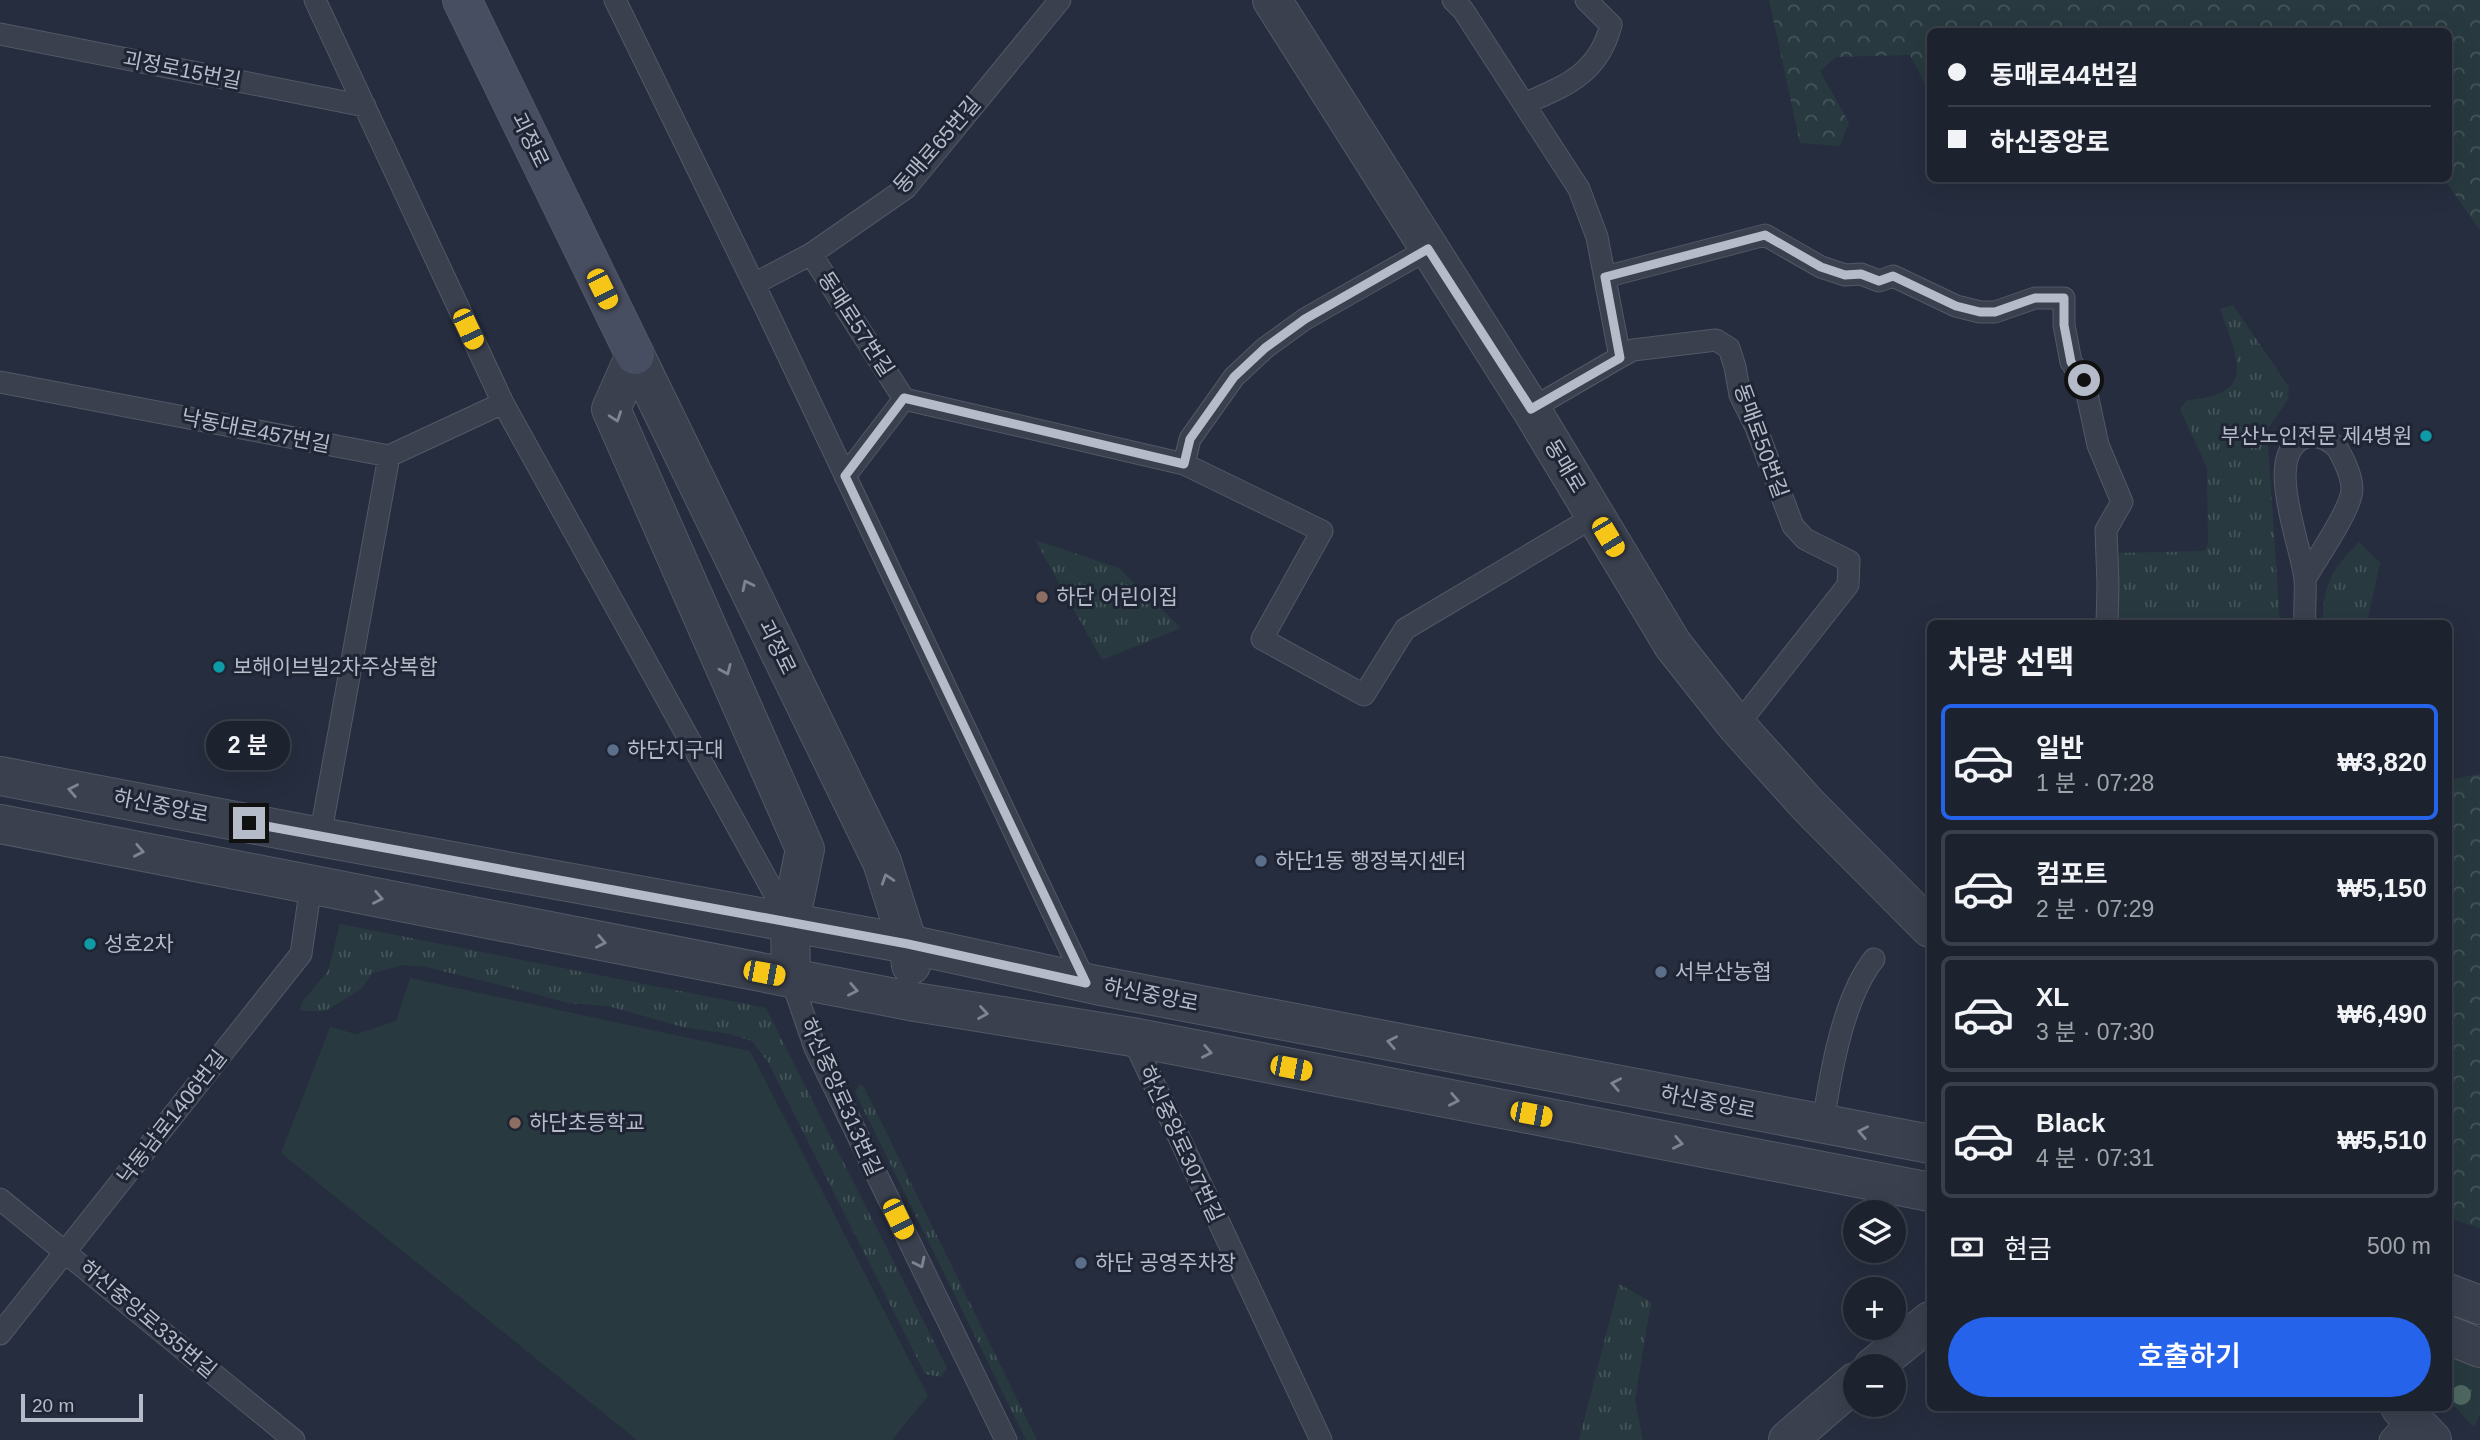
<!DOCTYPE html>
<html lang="ko">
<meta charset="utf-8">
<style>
:root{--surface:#1c222e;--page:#292f3a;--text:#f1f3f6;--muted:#a0a4aa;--line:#3a3f4a;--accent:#2563eb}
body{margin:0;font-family:Helvetica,"Noto Sans KR",sans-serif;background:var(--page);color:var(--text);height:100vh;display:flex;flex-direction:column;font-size:26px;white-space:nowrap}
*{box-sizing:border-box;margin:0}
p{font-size:23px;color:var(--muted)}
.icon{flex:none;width:38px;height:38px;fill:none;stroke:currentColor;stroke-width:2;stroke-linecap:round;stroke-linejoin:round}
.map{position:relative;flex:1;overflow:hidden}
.drawer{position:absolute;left:1927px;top:620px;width:525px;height:791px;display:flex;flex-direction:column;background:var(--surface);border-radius:10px;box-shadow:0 7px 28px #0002,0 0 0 2px var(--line)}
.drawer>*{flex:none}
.top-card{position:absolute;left:1927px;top:28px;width:525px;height:154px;border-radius:10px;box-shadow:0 7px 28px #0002,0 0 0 2px var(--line);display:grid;align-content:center;height:154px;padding:0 21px;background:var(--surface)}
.fabs{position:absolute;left:1843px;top:1200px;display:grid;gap:14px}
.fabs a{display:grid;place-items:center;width:63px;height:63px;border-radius:50%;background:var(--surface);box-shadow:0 7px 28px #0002,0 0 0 2px var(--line);font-size:35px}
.scale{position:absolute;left:21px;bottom:18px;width:122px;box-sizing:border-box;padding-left:7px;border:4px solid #b6bbc9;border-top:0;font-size:19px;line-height:24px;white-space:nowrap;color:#b6bbc9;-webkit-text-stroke:5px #1f2534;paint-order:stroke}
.end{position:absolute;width:32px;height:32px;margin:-16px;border:9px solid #b6bbc9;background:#111;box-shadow:0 0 0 4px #111}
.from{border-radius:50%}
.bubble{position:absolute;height:49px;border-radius:24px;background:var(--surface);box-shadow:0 7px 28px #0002,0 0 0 2px var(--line);font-size:23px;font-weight:600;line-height:49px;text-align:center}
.car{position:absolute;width:21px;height:42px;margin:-21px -10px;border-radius:9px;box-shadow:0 0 5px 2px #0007;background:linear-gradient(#f5c518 24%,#345 0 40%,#f5c518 0 76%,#345 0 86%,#f5c518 0)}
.top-card b{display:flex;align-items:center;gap:24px;height:66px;font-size:26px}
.top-card b+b{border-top:2px solid var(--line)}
.top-card i{width:18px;height:18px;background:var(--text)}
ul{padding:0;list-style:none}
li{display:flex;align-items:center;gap:21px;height:116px;margin:0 14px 10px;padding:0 7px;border:4px solid var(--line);border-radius:10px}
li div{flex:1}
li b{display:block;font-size:26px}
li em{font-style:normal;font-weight:600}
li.selected{border-color:var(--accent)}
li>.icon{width:63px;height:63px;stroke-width:1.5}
h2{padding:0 21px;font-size:32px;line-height:84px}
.pay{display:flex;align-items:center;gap:18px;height:77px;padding:0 21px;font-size:26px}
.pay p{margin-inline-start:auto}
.primary-button{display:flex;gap:14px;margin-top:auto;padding:14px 21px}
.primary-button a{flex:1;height:80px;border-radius:42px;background:var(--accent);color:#fff;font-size:28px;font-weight:600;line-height:80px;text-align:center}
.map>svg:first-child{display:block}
.grass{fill:url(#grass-tufts)}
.forest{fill:url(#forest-crowns)}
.pitch{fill:#283a3f}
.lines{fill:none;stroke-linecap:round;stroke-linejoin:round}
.service-casing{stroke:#525866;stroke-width:23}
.minor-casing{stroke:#525866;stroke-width:40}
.tertiary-casing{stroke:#525866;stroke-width:40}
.secondary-casing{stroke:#525866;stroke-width:40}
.service{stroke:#3a404e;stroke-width:21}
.minor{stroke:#3a404e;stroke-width:38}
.tertiary{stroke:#3a404e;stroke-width:38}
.secondary{stroke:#484e61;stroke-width:38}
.tree{fill:#4e6861}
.oneway{stroke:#7e8492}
.route{stroke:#b6bbc9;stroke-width:9}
.culture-dot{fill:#0f9aa8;stroke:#1f2534;stroke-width:2.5}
.education-dot{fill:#8d6e63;stroke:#1f2534;stroke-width:2.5}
.service-dot{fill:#5c6f8a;stroke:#1f2534;stroke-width:2.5}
.labels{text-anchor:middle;stroke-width:6;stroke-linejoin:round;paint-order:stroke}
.street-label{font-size:21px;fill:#b6bbc9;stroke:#1f2534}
.poi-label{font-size:21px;fill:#b6bbc9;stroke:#1f2534;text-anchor:start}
</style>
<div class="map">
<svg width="2480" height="1440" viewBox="0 0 2480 1440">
<defs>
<pattern id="grass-tufts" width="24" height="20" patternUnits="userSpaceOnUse" patternTransform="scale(1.75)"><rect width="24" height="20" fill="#283a3f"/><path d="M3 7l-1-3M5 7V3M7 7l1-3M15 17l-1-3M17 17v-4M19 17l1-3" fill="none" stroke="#455559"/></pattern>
<pattern id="forest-crowns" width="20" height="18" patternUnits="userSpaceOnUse" patternTransform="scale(1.75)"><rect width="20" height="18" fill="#283a3f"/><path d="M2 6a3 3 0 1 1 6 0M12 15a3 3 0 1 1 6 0" fill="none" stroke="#455559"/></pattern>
</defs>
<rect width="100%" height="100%" fill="#262d3e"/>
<path class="grass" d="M2233,305L2289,387L2288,399L2267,430L2280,623H2115L2116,553L2205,551L2208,543L2207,468L2180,409L2187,400C2259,395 2237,357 2220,309Z
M1035,540L1119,568L1181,628L1102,660Z
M2359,542L2380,563L2367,623H2323C2323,584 2332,569 2359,542Z
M340,924L766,1008L947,1368L941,1377L925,1374L768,1062L752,1041L729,1034L683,1027L608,1006L567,1003L532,993L426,967L403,965L373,973L360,990L325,1011H300L302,1002L328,971Z
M860,1084L864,1087L1037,1440H1026L855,1092Z
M1619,1284L1651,1302L1635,1400L1643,1440H1579Z
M2448,1351L2480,1362V1415L2474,1427L2448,1399Z"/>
<path class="forest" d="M1769,0H2480V230L2444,179L2448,178V32H1930V94L1910,55L1836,57L1820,71L1849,123L1840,146L1800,143Z
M2480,774V1228L2448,1218V780Z"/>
<path class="pitch" d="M410,978L750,1051L928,1396L892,1440H637L281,1153L330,1027L356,1034L396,1021Z"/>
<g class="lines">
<g class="service-casing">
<path id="service" d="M315,0L503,403L788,918
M615,0L768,313L1086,983
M1453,0L1463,10L1579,189L1597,237L1620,357L1633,350L1716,340L1729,348L1735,367L1740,395L1755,425L1793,526L1805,539L1849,561L1848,585L1737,726
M0,34L365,106
M1524,104C1567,85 1598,74 1611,25L1586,0
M811,254L904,399L1184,464L1190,439L1234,377L1265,348L1305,319L1428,249
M1605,277L1765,235L1821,267L1845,275L1861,274L1879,281L1893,276L1956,306L1980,312H1995L2035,298H2064V325L2071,362L2084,380L2098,445L2122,502L2106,530L2108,585L2107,623
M754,284L811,254L906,188L1060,0
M0,382L389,456L503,403
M1531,409L1620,357
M1184,464L1322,531L1262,639L1364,695L1405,629L1595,516
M845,476L904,399
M2305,579C2316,559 2352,509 2352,489C2352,480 2349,472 2345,463C2342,457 2339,449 2334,445C2326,438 2314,434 2304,438C2262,455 2303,549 2305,580C2306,594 2304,609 2305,623
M320,837L389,456
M791,978L815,1048L1006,1440
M1132,1037L1321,1440
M1823,1124C1830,1075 1843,998 1874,959
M0,1199L294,1440
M0,1334L301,954L311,885
M2390,1440L2410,1417"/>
</g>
<g class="minor-casing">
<path id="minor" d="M1873,1367L1930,1321
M1788,1440L1855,1382"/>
</g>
<g class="tertiary-casing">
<path id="tertiary" d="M1272,0L1531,409L1673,645L1737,726L1808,805L1930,928
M635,355L882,862L908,944L911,965
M635,355L611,409L805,849L790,922L791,978
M0,776L320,837L908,944L1096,985L1930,1144
M0,824L791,978L915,1002L1132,1037L1930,1192
M2448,1293L2480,1305
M2448,1335L2480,1348
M2400,1407L2432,1440"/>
</g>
<g class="secondary-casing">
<path id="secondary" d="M462,0L635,355"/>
</g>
<use href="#service" class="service"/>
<use href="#minor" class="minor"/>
<use href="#tertiary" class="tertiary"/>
<use href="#secondary" class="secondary"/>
</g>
<circle class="tree" cx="2461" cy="1395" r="10"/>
<defs><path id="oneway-chevron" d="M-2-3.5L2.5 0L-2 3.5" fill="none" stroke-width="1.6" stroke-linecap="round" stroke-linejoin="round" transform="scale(1.75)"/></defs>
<g class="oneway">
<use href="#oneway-chevron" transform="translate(616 417) rotate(71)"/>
<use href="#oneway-chevron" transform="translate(747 585) rotate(-116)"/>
<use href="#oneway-chevron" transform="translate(726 670) rotate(66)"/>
<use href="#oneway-chevron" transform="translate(73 790) rotate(-169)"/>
<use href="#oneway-chevron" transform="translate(139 851) rotate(11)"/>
<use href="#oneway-chevron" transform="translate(887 879) rotate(-108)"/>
<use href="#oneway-chevron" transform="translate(378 898) rotate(11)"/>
<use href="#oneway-chevron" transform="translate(601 942) rotate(11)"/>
<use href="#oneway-chevron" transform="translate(853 990) rotate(11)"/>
<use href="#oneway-chevron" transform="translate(983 1013) rotate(9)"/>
<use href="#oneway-chevron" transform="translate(1392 1042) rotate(-169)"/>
<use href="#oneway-chevron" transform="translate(1207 1052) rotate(11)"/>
<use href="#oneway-chevron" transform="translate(1616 1084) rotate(-169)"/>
<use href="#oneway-chevron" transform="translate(1454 1100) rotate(11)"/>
<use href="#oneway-chevron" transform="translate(1863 1132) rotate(-169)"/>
<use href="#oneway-chevron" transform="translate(1678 1143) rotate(11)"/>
<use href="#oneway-chevron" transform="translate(920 1263) rotate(64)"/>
</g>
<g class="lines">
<path class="route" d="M249,823L908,944L1086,983L845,476L904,398L1184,464L1190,439L1234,377L1265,348L1305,319L1428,249L1531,409L1620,358L1605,277L1765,235L1821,267L1845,275L1861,274L1879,281L1893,276L1956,306L1980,312H1995L2035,298H2064V325L2071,362L2084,380"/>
</g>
<g class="culture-dot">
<circle cx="2426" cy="436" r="7"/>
<circle cx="219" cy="667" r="7"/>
<circle cx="90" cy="944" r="7"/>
</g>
<g class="education-dot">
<circle cx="1042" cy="597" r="7"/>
<circle cx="515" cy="1123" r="7"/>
</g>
<g class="service-dot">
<circle cx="613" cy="750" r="7"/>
<circle cx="1261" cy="861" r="7"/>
<circle cx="1661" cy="972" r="7"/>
<circle cx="1081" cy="1263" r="7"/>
</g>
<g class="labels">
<g class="street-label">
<text transform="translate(182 70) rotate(11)" y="7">괴정로15번길</text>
<text transform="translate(530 140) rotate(64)" y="7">괴정로</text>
<text transform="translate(937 145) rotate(-49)" y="7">동매로65번길</text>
<text transform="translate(856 324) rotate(57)" y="7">동매로57번길</text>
<text transform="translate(256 431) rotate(11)" y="7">낙동대로457번길</text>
<text transform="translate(1761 441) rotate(70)" y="7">동매로50번길</text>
<text transform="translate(1565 466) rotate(59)" y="7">동매로</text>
<text transform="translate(777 647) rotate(64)" y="7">괴정로</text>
<text transform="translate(161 806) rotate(11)" y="7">하신중앙로</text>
<text transform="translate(1151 995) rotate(11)" y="7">하신중앙로</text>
<text transform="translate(841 1097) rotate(66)" y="7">하신중앙로313번길</text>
<text transform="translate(1708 1102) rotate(11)" y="7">하신중앙로</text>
<text transform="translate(172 1117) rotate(-52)" y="7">낙동남로1406번길</text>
<text transform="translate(1181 1144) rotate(65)" y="7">하신중앙로307번길</text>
<text transform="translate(148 1319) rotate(40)" y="7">하신중앙로335번길</text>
</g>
<g class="poi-label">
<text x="2412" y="443" text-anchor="end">부산노인전문 제4병원</text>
<text x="1056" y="604">하단 어린이집</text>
<text x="233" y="674">보해이브빌2차주상복합</text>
<text x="627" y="757">하단지구대</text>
<text x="1275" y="868">하단1동 행정복지센터</text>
<text x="104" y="951">성호2차</text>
<text x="1675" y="979">서부산농협</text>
<text x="529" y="1130">하단초등학교</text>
<text x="1095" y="1270">하단 공영주차장</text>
</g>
</g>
</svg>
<div class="fabs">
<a><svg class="icon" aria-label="layers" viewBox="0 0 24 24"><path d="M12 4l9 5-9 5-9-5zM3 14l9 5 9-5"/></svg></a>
<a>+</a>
<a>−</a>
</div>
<div class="scale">20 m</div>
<i class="end from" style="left:2084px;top:380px"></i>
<i class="end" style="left:249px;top:823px"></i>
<div class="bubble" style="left:206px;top:721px;width:84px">2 분</div>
<i class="car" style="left:602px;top:289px;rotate:154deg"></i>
<i class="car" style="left:468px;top:329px;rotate:155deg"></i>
<i class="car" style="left:1608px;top:537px;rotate:149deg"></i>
<i class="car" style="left:764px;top:973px;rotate:101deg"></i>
<i class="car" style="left:1291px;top:1068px;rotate:101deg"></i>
<i class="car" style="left:1531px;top:1114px;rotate:101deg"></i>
<i class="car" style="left:898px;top:1219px;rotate:154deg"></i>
<div class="top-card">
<b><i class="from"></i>동매로44번길</b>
<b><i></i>하신중앙로</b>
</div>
<section class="drawer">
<h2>차량 선택</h2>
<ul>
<li class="selected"><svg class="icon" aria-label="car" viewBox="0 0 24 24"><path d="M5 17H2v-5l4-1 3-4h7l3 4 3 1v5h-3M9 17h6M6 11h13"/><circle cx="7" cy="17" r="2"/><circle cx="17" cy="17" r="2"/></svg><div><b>일반</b><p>1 분 · 07:28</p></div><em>₩3,820</em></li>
<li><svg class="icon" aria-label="car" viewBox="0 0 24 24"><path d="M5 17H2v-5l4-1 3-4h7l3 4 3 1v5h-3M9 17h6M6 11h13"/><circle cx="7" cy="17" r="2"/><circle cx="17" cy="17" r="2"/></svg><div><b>컴포트</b><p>2 분 · 07:29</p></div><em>₩5,150</em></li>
<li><svg class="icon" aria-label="car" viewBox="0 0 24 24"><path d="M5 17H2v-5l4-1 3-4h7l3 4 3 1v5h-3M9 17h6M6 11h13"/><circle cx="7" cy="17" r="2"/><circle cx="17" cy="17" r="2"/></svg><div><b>XL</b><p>3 분 · 07:30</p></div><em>₩6,490</em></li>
<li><svg class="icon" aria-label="car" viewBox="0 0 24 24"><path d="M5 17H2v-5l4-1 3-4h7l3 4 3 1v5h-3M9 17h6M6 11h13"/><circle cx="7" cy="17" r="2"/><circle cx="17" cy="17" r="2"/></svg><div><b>Black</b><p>4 분 · 07:31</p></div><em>₩5,510</em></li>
</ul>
<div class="pay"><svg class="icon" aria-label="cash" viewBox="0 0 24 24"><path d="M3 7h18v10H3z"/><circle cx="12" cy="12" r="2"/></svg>현금<p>500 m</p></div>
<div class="primary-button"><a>호출하기</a></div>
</section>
</div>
